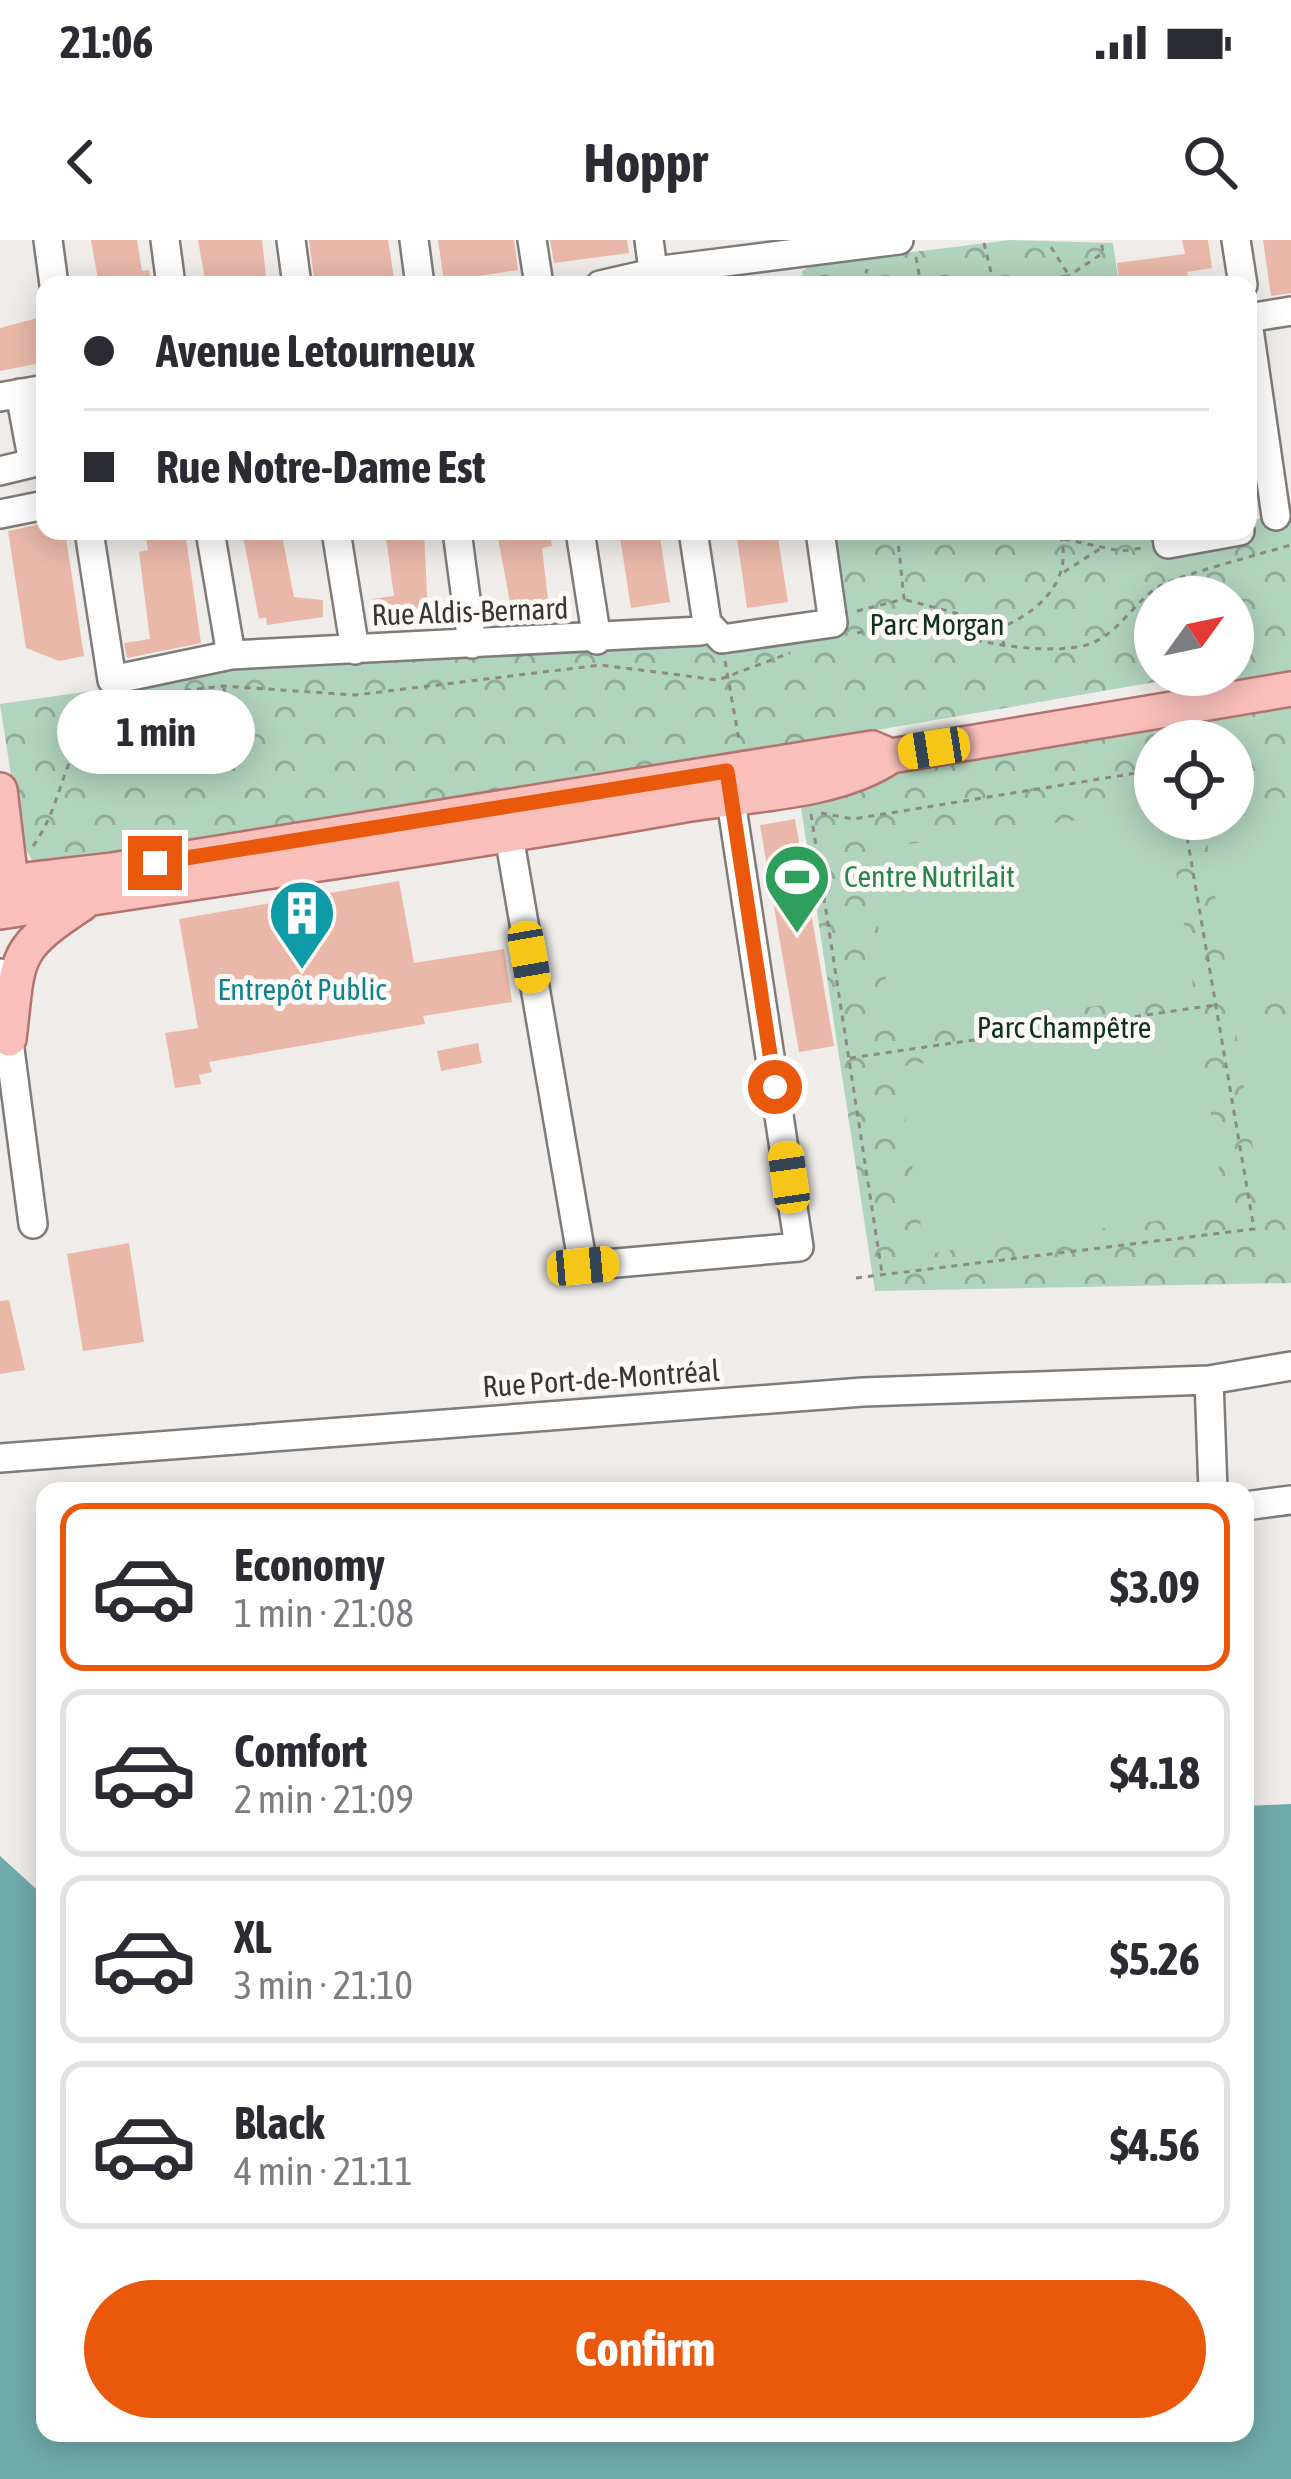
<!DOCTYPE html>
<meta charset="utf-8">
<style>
:root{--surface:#fff;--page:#f7f7f7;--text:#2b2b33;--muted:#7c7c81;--line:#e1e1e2;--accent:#ea580c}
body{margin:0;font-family:"Asap Condensed",sans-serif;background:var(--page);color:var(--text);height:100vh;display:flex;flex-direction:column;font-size:45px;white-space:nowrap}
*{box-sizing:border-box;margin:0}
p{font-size:39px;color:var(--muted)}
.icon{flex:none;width:66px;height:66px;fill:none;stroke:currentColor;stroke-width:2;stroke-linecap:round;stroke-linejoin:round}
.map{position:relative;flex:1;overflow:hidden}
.drawer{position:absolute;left:36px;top:1242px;width:1218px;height:960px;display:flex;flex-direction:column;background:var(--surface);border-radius:24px;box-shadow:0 6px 30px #0003}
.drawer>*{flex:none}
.top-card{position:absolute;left:36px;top:36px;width:1221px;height:264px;border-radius:24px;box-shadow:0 6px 30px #0003;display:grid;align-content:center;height:264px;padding:0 48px;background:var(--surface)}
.needle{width:78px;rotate:57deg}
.tools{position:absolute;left:1134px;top:336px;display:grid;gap:24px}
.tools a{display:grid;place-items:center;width:120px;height:120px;border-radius:50%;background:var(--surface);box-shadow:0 6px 30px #0003;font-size:60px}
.end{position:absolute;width:54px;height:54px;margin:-27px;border:15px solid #ea580c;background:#fff;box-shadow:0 0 0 6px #fff}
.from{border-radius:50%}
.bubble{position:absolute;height:84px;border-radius:42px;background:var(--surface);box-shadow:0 6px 30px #0003;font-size:39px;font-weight:700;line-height:84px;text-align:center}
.car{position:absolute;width:36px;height:72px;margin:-36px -18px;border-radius:15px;box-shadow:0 0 9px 3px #0007;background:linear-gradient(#f5c518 24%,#345 0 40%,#f5c518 0 76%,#345 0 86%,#f5c518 0)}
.top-card b{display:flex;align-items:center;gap:42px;height:114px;font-size:45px}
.top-card b+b{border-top:3px solid var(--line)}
.top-card i{width:30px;height:30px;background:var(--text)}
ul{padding:21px 0 0;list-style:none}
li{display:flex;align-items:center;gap:36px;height:168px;margin:0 24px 18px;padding:0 24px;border:6px solid var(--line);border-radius:24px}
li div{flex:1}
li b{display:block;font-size:45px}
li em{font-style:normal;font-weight:700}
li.active{border-color:var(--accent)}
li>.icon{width:108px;height:108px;stroke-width:1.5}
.button{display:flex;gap:24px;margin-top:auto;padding:24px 48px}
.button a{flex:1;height:138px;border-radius:72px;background:var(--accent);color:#fff;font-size:48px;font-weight:700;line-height:138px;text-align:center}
.status{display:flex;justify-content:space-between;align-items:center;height:84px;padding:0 60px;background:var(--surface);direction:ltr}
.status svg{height:33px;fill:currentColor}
header{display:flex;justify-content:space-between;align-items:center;height:156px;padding:0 48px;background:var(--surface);font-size:54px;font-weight:700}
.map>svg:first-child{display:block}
.forest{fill:url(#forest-crowns);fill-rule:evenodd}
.garden{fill:#b1d4bd}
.water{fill:#70abab}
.building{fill:#e9b8a8}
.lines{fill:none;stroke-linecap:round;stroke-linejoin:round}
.minor-casing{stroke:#7e7b78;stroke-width:32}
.major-casing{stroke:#b2746f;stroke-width:38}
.path{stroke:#8c8987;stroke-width:3;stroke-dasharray:6 6;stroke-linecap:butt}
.minor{stroke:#fff;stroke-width:27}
.major{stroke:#f8bfbb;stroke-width:33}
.route{stroke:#ea580c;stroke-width:15}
.labels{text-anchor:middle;stroke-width:10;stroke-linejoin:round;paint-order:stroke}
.street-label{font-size:30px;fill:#393736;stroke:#fcf9f6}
.park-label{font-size:30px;fill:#0e321f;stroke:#fcf9f6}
.leisure-label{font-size:30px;fill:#27864d;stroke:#fcf9f6;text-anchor:start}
.culture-label{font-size:30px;fill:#0d838f;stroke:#fcf9f6}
</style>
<div class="status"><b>21:06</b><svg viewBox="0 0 49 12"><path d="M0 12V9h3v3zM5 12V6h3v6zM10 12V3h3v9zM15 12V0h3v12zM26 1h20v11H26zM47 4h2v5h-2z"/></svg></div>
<header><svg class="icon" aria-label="back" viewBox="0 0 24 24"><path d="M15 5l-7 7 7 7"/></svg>Hoppr<svg class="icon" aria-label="search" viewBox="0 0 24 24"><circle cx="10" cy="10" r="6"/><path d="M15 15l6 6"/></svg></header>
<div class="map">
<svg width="1291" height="2239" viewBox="0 0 1291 2239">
<defs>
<pattern id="forest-crowns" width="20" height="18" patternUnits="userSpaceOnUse" patternTransform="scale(3)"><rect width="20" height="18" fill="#b1d4bd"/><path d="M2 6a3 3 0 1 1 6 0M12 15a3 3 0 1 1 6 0" fill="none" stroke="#91ad9a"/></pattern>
</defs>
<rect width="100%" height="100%" fill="#efece9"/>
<path class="forest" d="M1011,0L1113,3L1119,45H804L802,31L815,24Z
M1291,275V449L1184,467L1179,438L469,560L50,623L32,620L21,600L0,464L244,429L830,392L829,291H1158ZM1155,357H1233V435H1155Z
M1291,455V1043L875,1051L796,535ZM1155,501H1233V579H1155Z"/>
<path class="garden" d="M1291,568V761L1232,769L1204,581Z
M1155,569V579H1168L1194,752L894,795L867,610Z
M1291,775V966L1262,970L1235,784Z
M1198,784L1225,971L925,1014L898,827Z"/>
<path class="water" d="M1291,1564V2239H0V1616L45,1657V2193H1245V1566Z"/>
<path class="building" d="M91,0H137L142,31L149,30L152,45H99Z
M198,0H262L267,45H206Z
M309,0H388L395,45H315Z
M438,0H514L518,30L444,41Z
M550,0H627L629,13L554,23Z
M1182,0H1208L1212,28L1187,32L1190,45H1120L1117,23L1185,14Z
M1263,0H1291V53L1271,56Z
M45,76V122L0,131V88Z
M45,283V291H65L84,416L59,421L26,408L8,291Z
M145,291H185L201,403L127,418L124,403L150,399L139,312L148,310Z
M242,291H281L294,357L323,360V377L267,385L266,377L259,379Z
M385,291H424L428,376L372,377V359L394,356Z
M549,291L552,306L542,308L549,368L512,373L498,298Z
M619,291H659L670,362L631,368Z
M736,291H777L788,362L747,368Z
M795,579L834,806L799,812L760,585Z
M399,641L414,723L504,709L512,762L423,776L425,784L209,822L212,832L199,835L201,844L175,848L165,793L198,788L179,679Z
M478,803L482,823L441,831L437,811Z
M129,1003L144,1102L83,1111L67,1014Z
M9,1060L25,1130L0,1134V1061Z"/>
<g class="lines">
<g class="minor-casing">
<path id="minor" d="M48,0L54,45
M165,0L171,45
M291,0L297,45
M414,0L420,45
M532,0L539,45
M649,0L655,45
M1236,0L1243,45
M600,45L670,29L899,0
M1248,78L1291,71
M1248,82L1276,276
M0,157L45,149
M0,231L33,223L20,153
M0,274L45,265
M89,291L112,440L231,415L701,391L707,383
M210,291L231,415
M336,291L355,410
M457,291L472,404
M580,291L597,400
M693,291L707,383
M1166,291L1168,304L1240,291
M707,383L722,399L833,383L820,291
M509,596L583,1026L799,1007L728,541
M0,733L33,984
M1209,1140L1213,1251
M0,1218L863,1152L1209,1140L1291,1126
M1245,1266L1291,1260"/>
</g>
<g class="major-casing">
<path id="major" d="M0,550L11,641L1,658
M0,643L112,630L872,508L884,513
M0,672C227,637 454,606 679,566C745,554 836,554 891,516L1291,449
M9,799C19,718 10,711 82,664"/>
</g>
<path class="path" d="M984,3L994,45
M1051,7L1075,45
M916,17L921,45
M794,38L818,45
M863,45L867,29
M1055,45L1103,13L1101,1
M1064,299L1121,311L1142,308
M1064,332L1101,308
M906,360L1005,386
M857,371L904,359L897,291
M857,393C933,377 997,418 1077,407C1116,401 1129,366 1158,347C1173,337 1267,312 1291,305
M1003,407L1005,386C1044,368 1075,336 1059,291
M725,421L739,500
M224,448L228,506
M173,452L223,446L355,455L601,425L718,440L790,413
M821,573L853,579L1155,530
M811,574L882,1033
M33,606C70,556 60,484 129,462
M850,818L1215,765
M856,1038L1254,989L1184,579"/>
<use href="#minor" class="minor"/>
<use href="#major" class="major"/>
</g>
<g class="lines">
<path class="route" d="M155,623L727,531L775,847"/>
</g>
<defs>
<g id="stadium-pin" transform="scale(3.45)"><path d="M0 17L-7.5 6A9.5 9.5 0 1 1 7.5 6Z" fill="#2e9e5b" stroke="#fcf9f6"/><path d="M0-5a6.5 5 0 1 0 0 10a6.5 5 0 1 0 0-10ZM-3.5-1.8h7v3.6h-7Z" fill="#fff"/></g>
<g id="building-pin" transform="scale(3.45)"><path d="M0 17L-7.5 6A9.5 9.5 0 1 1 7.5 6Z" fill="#0f9aa8" stroke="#fcf9f6"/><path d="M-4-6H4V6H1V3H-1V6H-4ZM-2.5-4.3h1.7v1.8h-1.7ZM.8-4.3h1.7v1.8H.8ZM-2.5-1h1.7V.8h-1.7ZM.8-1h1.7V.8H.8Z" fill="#fff"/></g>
</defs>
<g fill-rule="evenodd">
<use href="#stadium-pin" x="797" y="637"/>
<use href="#building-pin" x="302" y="673"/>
</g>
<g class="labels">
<g class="street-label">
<text transform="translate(470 372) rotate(-2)" y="10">Rue Aldis-Bernard</text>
<text transform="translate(601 1139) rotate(-4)" y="10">Rue Port-de-Montréal</text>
</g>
<g class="park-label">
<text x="937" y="395">Parc Morgan</text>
<text x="1064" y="798">Parc Champêtre</text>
</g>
<g class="leisure-label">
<text x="844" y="647">Centre Nutrilait</text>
</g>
<g class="culture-label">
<text x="302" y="760">Entrepôt Public</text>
</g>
</g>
</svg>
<div class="tools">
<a><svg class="needle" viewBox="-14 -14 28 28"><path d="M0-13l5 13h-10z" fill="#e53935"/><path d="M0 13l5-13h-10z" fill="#7c7c81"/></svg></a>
<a><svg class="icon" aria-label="locate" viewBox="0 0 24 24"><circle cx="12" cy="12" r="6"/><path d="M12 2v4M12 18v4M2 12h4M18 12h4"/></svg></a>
</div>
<i class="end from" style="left:775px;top:847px"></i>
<i class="end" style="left:155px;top:623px"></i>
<div class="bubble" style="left:57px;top:450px;width:198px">1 min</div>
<i class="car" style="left:934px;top:508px;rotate:261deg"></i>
<i class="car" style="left:529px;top:717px;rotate:170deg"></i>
<i class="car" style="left:789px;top:937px;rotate:352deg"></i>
<i class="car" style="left:583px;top:1026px;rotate:85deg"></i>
<div class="top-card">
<b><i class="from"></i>Avenue Letourneux</b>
<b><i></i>Rue Notre-Dame Est</b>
</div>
<section class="drawer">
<ul>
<li class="active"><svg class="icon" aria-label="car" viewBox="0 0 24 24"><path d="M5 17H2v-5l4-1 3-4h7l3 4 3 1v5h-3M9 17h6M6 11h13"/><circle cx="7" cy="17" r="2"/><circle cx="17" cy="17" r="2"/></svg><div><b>Economy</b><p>1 min · 21:08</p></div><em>$3.09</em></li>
<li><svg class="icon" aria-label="car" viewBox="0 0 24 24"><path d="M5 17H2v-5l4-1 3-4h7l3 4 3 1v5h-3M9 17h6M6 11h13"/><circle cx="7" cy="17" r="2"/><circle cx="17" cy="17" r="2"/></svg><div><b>Comfort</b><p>2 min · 21:09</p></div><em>$4.18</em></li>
<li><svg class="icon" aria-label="car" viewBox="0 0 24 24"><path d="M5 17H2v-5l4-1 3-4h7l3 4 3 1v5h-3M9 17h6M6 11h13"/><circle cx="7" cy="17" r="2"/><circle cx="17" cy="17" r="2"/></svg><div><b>XL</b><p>3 min · 21:10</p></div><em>$5.26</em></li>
<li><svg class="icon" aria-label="car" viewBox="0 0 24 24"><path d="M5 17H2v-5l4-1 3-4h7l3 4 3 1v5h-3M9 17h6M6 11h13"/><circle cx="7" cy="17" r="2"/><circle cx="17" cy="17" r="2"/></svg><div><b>Black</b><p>4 min · 21:11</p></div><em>$4.56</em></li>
</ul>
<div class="button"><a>Confirm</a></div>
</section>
</div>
